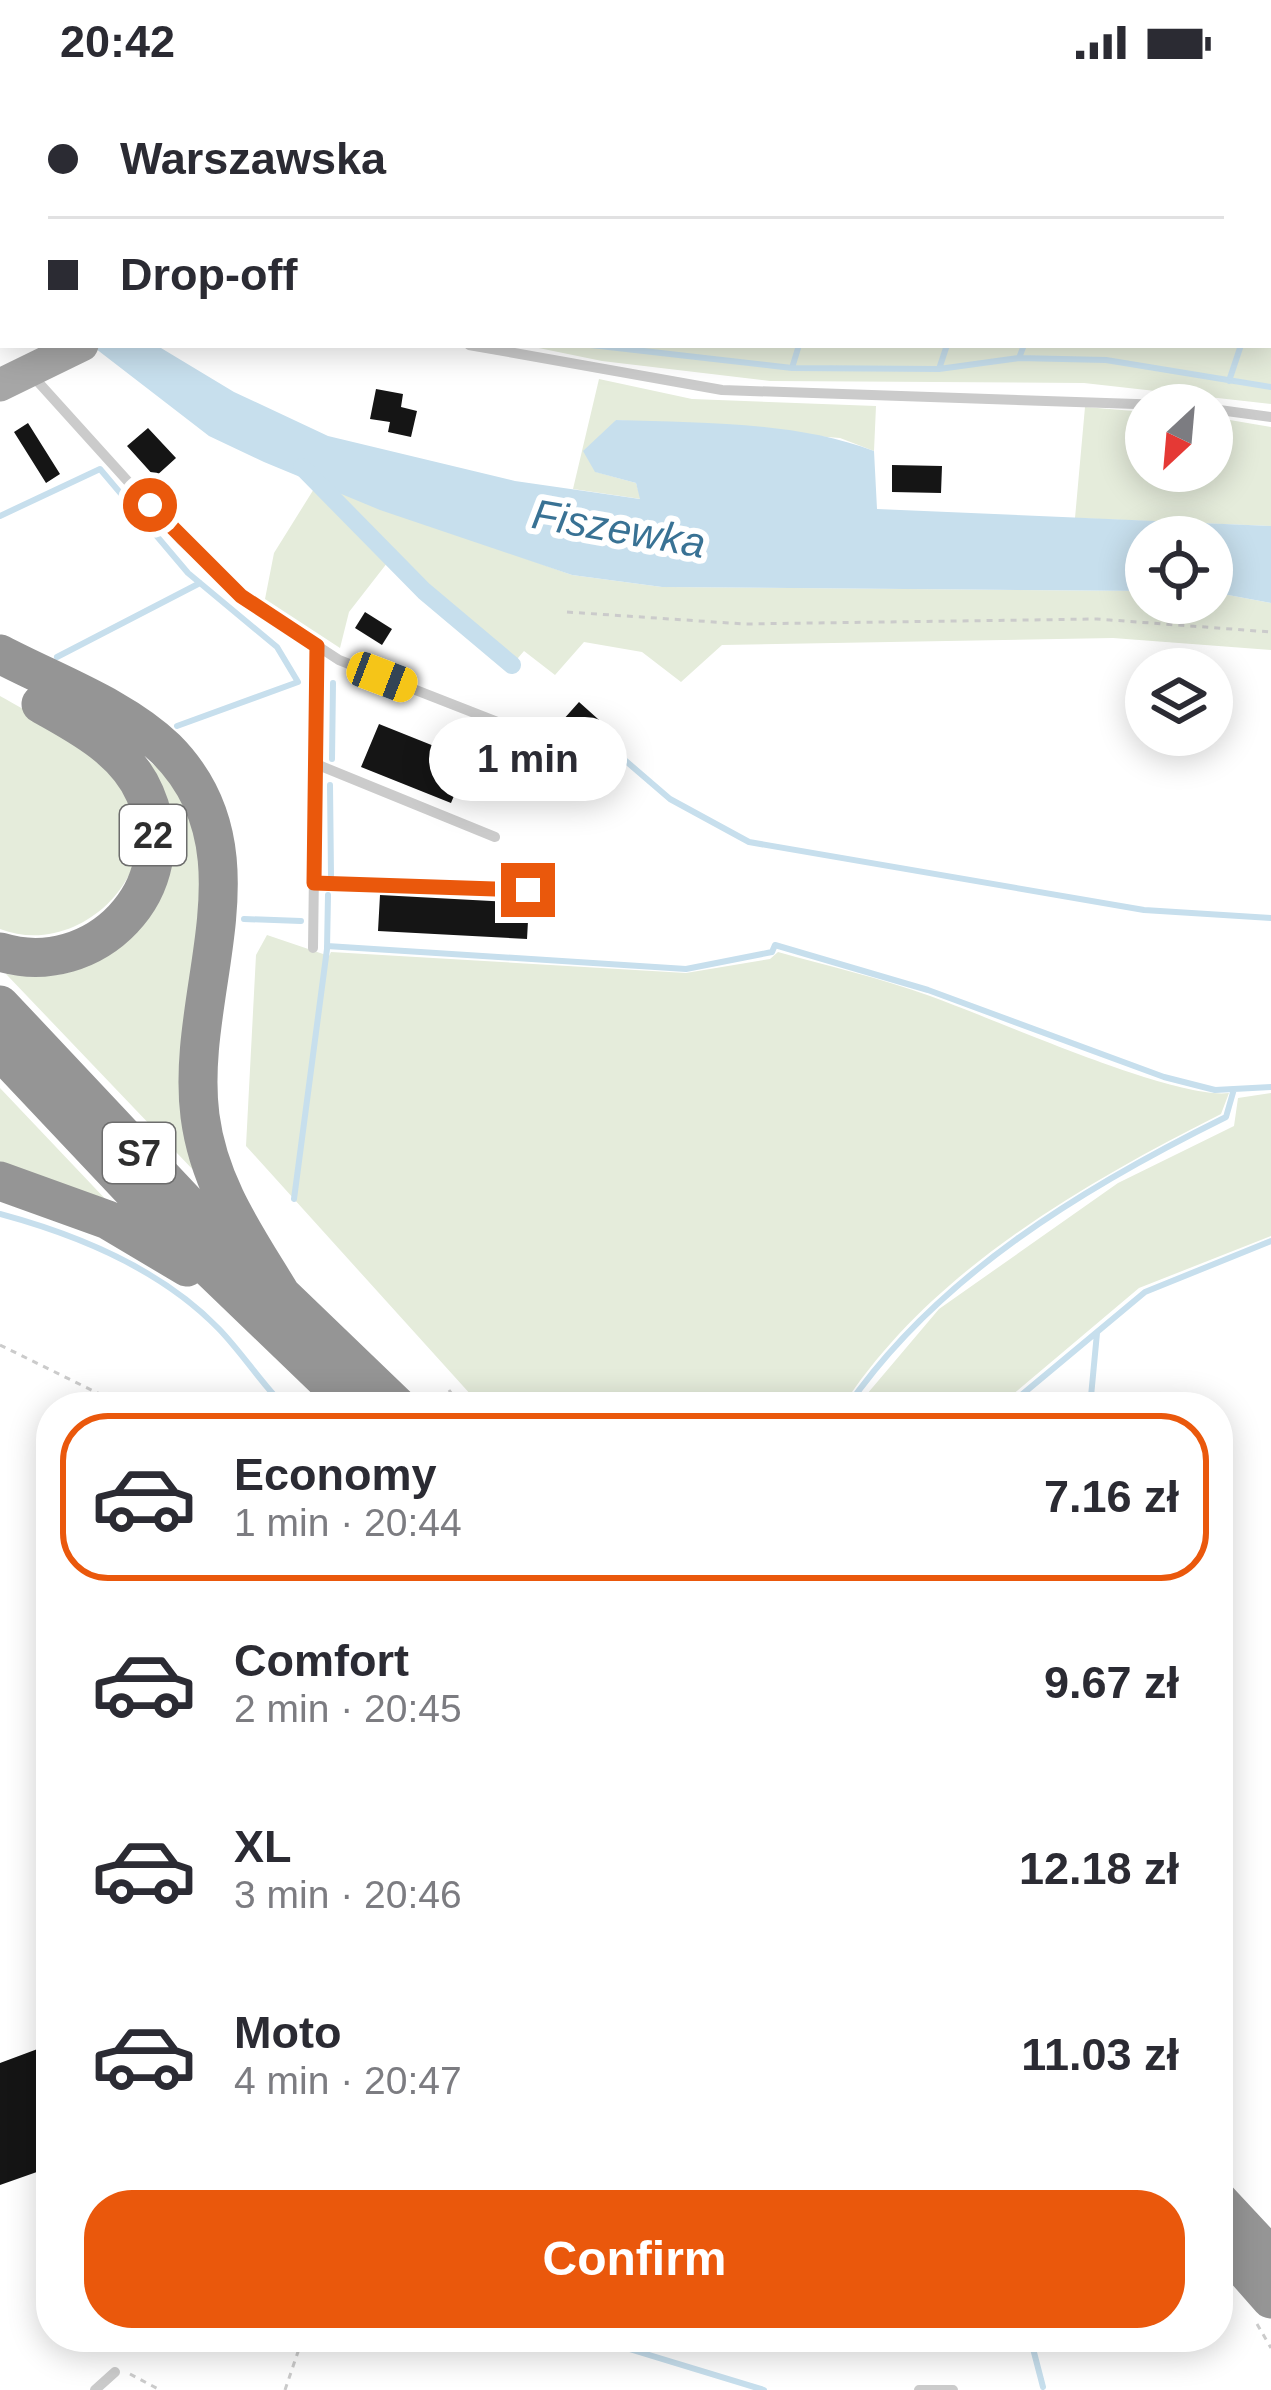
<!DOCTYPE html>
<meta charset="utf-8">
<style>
:root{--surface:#fff;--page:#f7f7f7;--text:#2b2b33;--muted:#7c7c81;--line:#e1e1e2;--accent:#ea580c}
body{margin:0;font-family:Helvetica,sans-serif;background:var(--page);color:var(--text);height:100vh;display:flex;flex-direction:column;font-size:45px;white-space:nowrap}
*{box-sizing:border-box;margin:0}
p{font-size:39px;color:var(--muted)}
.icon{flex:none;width:66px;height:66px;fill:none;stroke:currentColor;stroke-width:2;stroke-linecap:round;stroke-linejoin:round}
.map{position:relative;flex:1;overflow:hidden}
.sheet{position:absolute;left:36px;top:1308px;width:1197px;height:960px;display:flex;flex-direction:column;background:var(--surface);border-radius:48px;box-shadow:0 6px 30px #0003}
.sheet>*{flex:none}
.top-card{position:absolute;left:0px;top:0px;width:1272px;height:264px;box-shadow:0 6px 30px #0003;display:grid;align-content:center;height:264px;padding:0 48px;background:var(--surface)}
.needle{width:78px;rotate:206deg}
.buttons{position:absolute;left:1125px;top:300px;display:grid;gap:24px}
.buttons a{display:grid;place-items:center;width:108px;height:108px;border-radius:50%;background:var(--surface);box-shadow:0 6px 30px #0003;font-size:60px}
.end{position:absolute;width:54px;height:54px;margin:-27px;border:15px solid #ea580c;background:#fff;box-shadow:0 0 0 6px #fff}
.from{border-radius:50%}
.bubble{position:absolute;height:84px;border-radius:42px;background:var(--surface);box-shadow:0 6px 30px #0003;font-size:39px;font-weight:700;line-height:84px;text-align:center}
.car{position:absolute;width:36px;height:72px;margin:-36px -18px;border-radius:15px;box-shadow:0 0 9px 3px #0007;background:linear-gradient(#f5c518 24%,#345 0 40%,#f5c518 0 76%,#345 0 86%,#f5c518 0)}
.top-card b{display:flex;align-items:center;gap:42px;height:114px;font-size:45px}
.top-card b+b{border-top:3px solid var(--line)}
.top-card i{width:30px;height:30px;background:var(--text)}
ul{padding:21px 0 0;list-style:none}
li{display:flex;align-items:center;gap:36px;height:168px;margin:0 24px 18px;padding:0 24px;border:6px solid transparent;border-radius:48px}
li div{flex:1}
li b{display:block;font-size:45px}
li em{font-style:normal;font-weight:700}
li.on{border-color:var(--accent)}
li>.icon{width:108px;height:108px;stroke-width:1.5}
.action{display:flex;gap:24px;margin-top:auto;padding:24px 48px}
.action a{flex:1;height:138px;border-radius:48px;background:var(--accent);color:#fff;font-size:48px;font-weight:700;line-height:138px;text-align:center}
.status{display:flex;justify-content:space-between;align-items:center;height:84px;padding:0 60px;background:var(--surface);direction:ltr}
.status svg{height:33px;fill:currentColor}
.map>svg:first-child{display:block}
.green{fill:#e5ecdb}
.water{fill:#c7dfed}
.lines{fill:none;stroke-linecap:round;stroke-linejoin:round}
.stream{stroke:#c7dfed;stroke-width:6}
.canal{stroke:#c7dfed;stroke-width:18}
.building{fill:#151515}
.path{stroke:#cbcbcb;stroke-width:3;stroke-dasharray:6 6;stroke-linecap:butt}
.service{stroke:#cbcbcb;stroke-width:10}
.primary{stroke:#a6a6a6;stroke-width:33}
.motorway{stroke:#959595;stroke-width:39}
.route{stroke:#ea580c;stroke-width:15}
.labels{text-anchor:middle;stroke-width:12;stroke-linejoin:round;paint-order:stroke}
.shield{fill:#fff;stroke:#6d6d6d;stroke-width:3}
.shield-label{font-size:36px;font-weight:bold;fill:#2e2e2e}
.water-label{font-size:42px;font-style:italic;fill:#397294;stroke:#fff}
</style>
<div class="status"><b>20:42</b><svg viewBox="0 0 49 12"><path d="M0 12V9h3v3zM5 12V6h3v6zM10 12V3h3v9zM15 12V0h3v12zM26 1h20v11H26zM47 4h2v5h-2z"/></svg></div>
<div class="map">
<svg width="1271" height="2306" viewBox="0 0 1271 2306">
<rect width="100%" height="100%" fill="#fff"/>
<path class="green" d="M749,0H1271V62L1269,3Z
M1271,83V320L1084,299L770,297L602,277L524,261H1269Z
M599,295L692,315L876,322L874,367L840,354L616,336L596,388L636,399L641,415L573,405Z
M1085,323L1146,328V387H1212V333L1271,343V442L1075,434Z
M317,400L572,491L662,503L1146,507V519H1212V508L1271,519V566L1113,554L722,561L681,598L642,568L584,558L555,591L524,567L512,581L391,474L349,528L340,564L265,515L274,469Z
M0,612C40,635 93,660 122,698C179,774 86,878 0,845Z
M108,646L172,695L202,762L197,1090L6,890C103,904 120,854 167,782Z
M267,851L329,872L331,868L686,889L770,875L778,868C828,882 880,894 930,912C992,934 1174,1016 1229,1009L1221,1030C1081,1101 929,1188 842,1323H510L472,1312L246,1062L256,871Z
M0,1004L111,1121L0,1080Z
M1271,1009V1152L1139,1204L998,1323H856L939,1225L1118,1099L1234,1042L1238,1014Z"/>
<path class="water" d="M91,261H156L234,308L328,352L515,397L640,415L636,399L595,388L583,367L616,336C700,339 795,337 874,367L877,425L1271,442V519L1212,508V453H1146V507L662,503L572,491L380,426L264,378L209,352Z"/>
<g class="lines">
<path class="stream" d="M255,3L256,0
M615,3L616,0
M0,46L3,48
M1269,143H1271
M1269,174L1271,168
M591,261L792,284L939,285L1019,274L1106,276L1271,303
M1019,274L1024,261
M792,284L799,261
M939,285L947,261
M1229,297L1241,261
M0,432L100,385L188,489L277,563L298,598L177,642
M57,573L200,499
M620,672L670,715L749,758L1144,826L1271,834
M332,675L333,599
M330,701L331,792
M244,835L301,837
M327,862L686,885L772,868L775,861L928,906L1164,993L1215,1006L1271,1003
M294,1115L327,865L328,811
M0,1130C78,1151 161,1185 219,1245C243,1270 261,1299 285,1323
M847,1323C938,1191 1084,1103 1226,1033L1234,1005
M1007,1323L1145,1208L1271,1157
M1090,1323L1097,1249
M590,2253L764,2306
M1030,2253L1043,2303"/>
<path class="canal" d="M302,383L424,507L512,581"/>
</g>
<path class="building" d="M376,305L403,310L401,323L417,327L411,353L388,348L390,338L370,335Z
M28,339L60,390L46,399L14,348Z
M148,344L176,374L155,393L127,362Z
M892,381L942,382L941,409L892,408Z
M365,528L392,545L382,561L355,544Z
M579,618L617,652L597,675L554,646Z
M379,640L469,676L451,719L361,683Z
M515,658L561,697L545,716L499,678Z
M380,811L529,819L527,855L378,847Z
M51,1960V2083L0,2101V1979Z"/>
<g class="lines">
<path class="path" d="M0,92L3,94
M567,528L744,540L1097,535L1271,548
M0,1261L126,1323
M449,1306L461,1323
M1257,2240L1271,2264
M130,2290L160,2306
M285,2306L303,2253"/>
<path class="service" d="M469,261L722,306L1166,321
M30,289L180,455L241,512L339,576L513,644L568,688
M1212,325L1271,333
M316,680L495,753
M314,799L528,806
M313,864L317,563
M95,2306L115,2288
M919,2306H953"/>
<path class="primary" d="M1269,74H1271
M0,301L82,261"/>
<path class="motorway" d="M0,570C53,598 123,623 166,665C270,769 184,907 200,1032C209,1102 247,1154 282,1212
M0,868C94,897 186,804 145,710C127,667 81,642 41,620
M0,921L191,1124L398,1323
M0,966L168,1144L354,1323
M0,1097L108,1136L187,1183
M1218,2116L1271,2173
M1218,2155L1271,2215"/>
</g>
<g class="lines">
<path class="route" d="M150,421L241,512L317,562L314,799L528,806"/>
</g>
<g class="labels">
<g class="shield">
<rect x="120" y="721" width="66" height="60" rx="9"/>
<rect x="103" y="1039" width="72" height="60" rx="9"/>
</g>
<g class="shield-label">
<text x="153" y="764">22</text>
<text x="139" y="1082">S7</text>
</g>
<g class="water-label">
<text transform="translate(619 444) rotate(10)" y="15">Fiszewka</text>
</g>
</g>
</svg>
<div class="buttons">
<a><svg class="needle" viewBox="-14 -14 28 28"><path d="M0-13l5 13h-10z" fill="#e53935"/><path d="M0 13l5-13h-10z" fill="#7c7c81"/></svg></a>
<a><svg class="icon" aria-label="locate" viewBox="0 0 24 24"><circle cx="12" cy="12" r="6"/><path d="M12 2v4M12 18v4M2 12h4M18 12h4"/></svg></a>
<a><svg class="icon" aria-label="layers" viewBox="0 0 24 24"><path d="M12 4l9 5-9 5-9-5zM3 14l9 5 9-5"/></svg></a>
</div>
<i class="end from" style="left:150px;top:421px"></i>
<i class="end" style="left:528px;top:806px"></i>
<div class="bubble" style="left:429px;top:633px;width:198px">1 min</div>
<i class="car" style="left:382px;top:593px;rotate:111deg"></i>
<div class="top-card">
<b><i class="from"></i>Warszawska</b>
<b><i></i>Drop-off</b>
</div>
<section class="sheet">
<ul>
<li class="on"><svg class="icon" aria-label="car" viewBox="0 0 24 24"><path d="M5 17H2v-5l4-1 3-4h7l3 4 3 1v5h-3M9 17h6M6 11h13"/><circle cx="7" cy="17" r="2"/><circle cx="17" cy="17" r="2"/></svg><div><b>Economy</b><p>1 min · 20:44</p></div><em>7.16 zł</em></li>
<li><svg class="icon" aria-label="car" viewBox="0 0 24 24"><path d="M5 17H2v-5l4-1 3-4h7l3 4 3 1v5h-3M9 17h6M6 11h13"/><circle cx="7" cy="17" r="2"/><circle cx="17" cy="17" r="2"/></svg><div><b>Comfort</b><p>2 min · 20:45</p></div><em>9.67 zł</em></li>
<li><svg class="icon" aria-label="car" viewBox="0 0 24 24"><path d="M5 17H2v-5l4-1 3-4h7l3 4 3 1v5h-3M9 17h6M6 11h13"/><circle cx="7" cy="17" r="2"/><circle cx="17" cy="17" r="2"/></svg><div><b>XL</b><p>3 min · 20:46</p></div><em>12.18 zł</em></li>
<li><svg class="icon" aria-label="car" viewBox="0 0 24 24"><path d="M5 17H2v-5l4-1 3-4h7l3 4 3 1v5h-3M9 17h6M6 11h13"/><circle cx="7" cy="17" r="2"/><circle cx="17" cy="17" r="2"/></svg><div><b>Moto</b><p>4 min · 20:47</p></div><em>11.03 zł</em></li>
</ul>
<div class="action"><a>Confirm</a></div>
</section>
</div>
